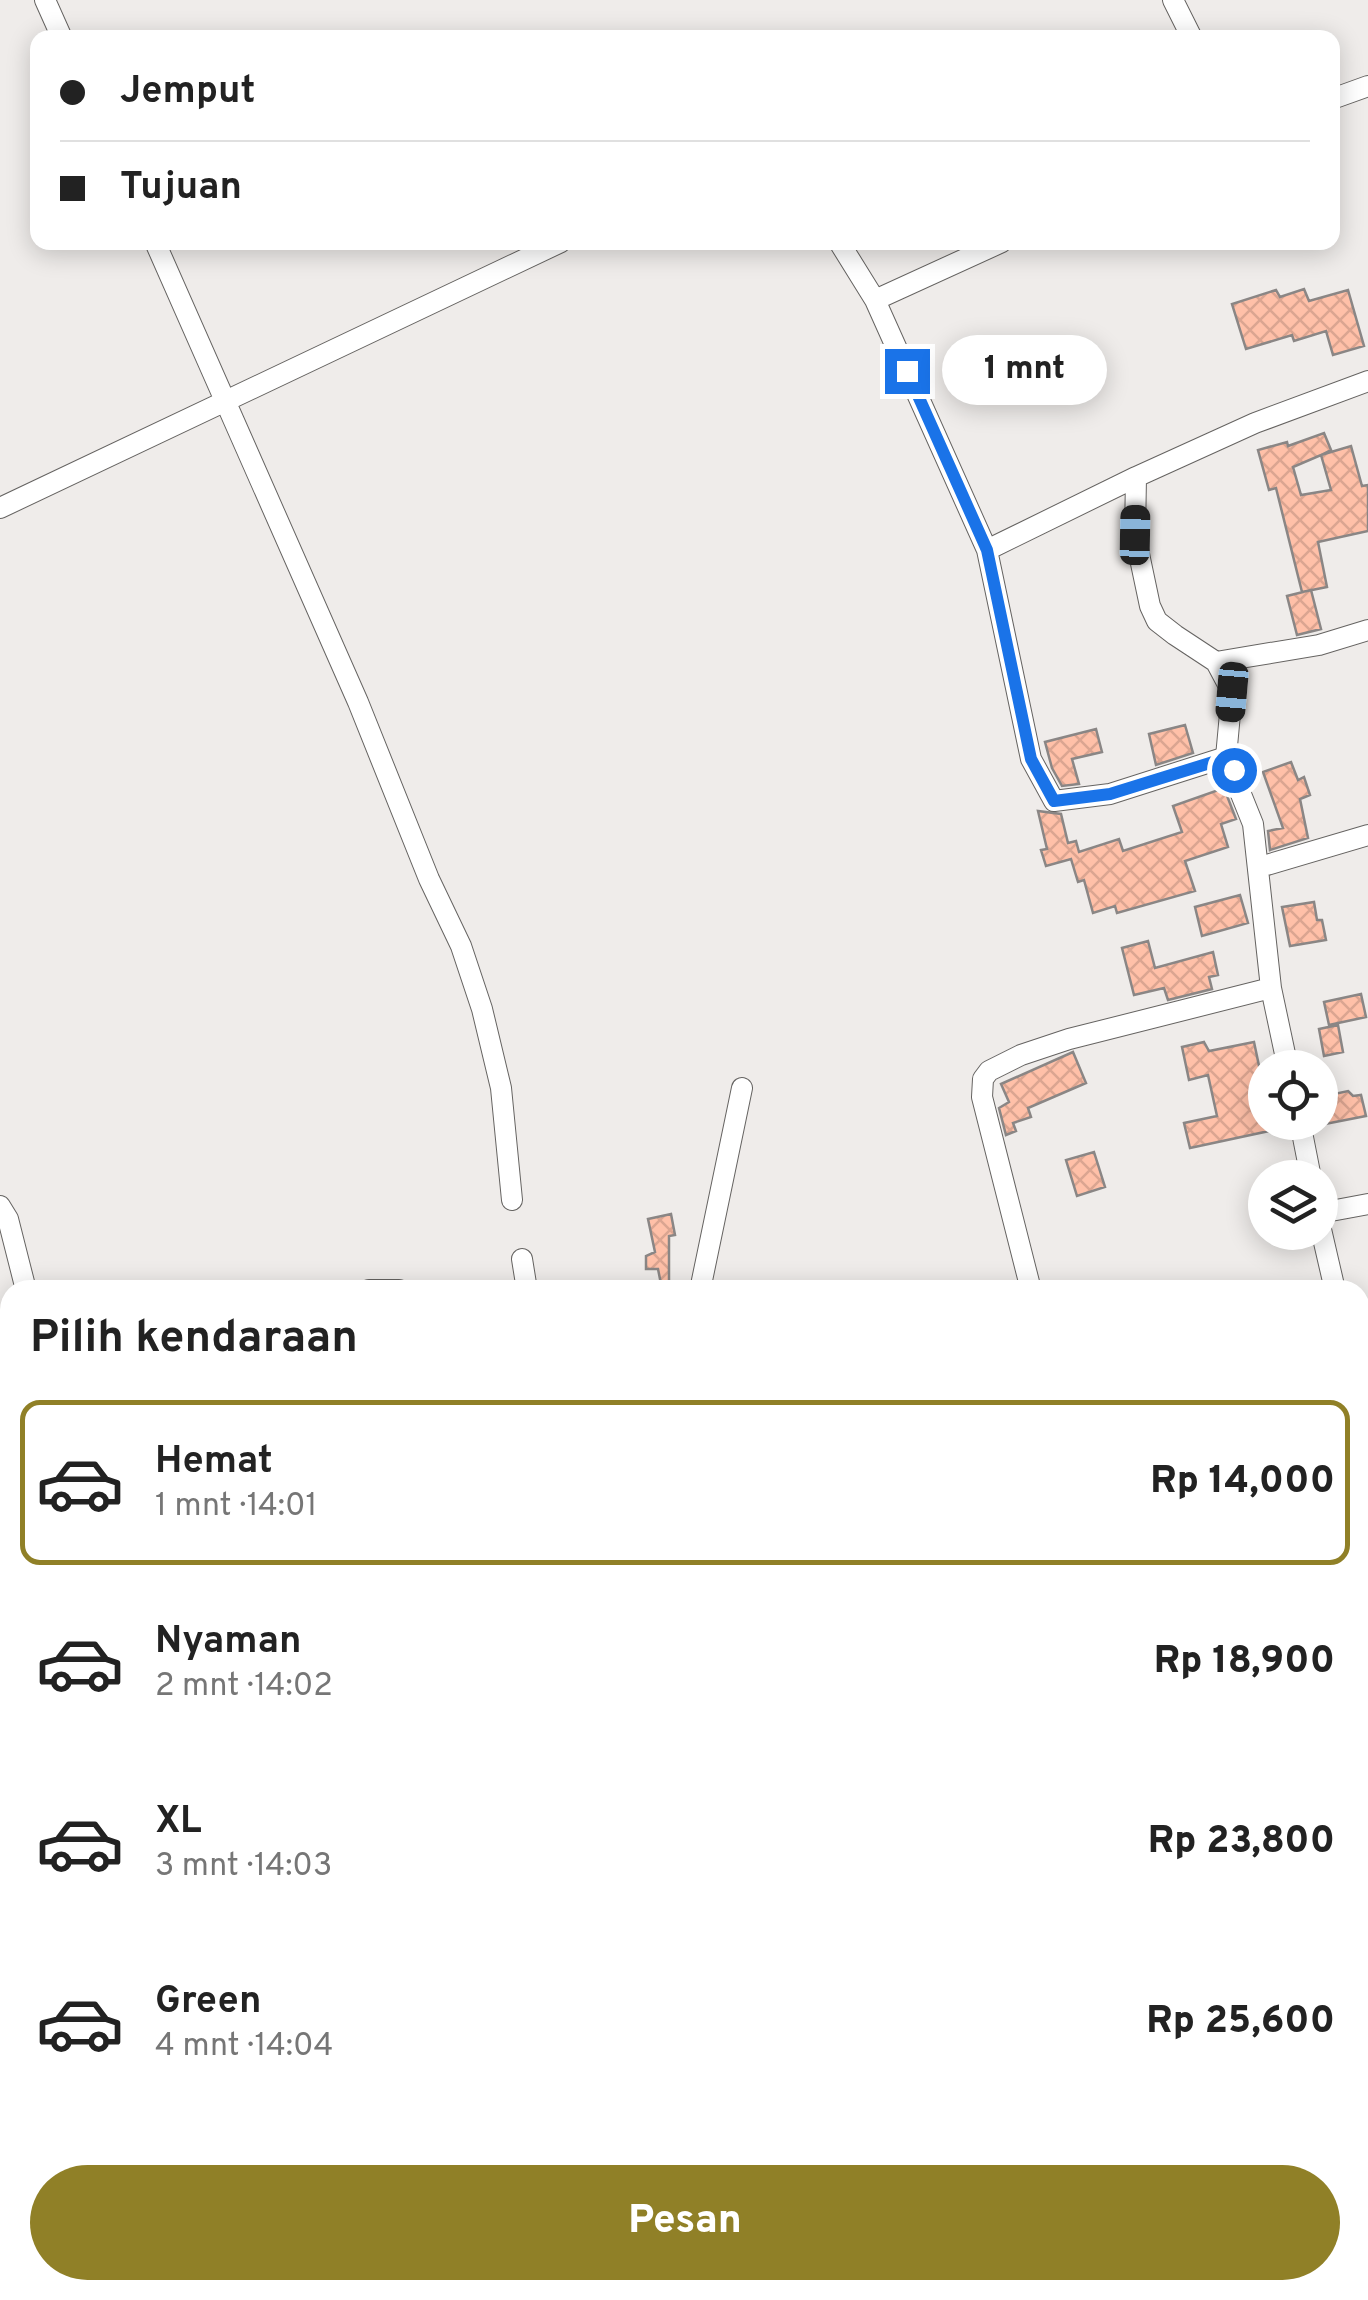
<!DOCTYPE html>
<html lang="id">
<meta charset="utf-8">
<style>
:root{--surface:#fff;--page:#f6f6f6;--text:#222;--muted:#767676;--line:#e0e0e0;--accent:#908027}
body{margin:0;font-family:Overpass,sans-serif;background:var(--page);color:var(--text);height:100vh;display:flex;flex-direction:column;font-size:38px;white-space:nowrap}
*{box-sizing:border-box;margin:0}
p{font-size:32px;color:var(--muted)}
.icon{flex:none;width:55px;height:55px;fill:none;stroke:currentColor;stroke-width:2;stroke-linecap:round;stroke-linejoin:round}
.map{position:relative;flex:1;overflow:hidden}
.panel{position:absolute;left:0px;top:1280px;width:1370px;height:1020px;display:flex;flex-direction:column;background:var(--surface);border-radius:30px 30px 0 0;box-shadow:0 5px 25px #0003}
.panel>*{flex:none}
.hud{position:absolute;left:30px;top:30px;width:1310px;height:220px;border-radius:20px;box-shadow:0 5px 25px #0003;display:grid;align-content:center;height:220px;padding:0 30px;background:var(--surface)}
.buttons{position:absolute;left:1248px;top:1050px;display:grid;gap:20px}
.buttons a{display:grid;place-items:center;width:90px;height:90px;border-radius:50%;background:var(--surface);box-shadow:0 5px 25px #0003;font-size:50px}
.end{position:absolute;width:45px;height:45px;margin:-22px;border:12px solid #1a73e8;background:#fff;box-shadow:0 0 0 5px #fff}
.from{border-radius:50%}
.bubble{position:absolute;height:70px;border-radius:35px;background:var(--surface);box-shadow:0 5px 25px #0003;font-size:32px;font-weight:800;line-height:70px;text-align:center}
.car{position:absolute;width:30px;height:60px;margin:-30px -15px;border-radius:12px;box-shadow:0 0 8px 2px #0007;background:linear-gradient(#222 24%,#8ab4d8 0 40%,#222 0 76%,#8ab4d8 0 86%,#222 0)}
.hud b{display:flex;align-items:center;gap:35px;height:95px;font-size:38px}
.hud b+b{border-top:2px solid var(--line)}
.hud i{width:25px;height:25px;background:var(--text)}
ul{padding:0;list-style:none}
li{display:flex;align-items:center;gap:30px;height:165px;margin:0 20px 15px;padding:0 10px;border:5px solid transparent;border-radius:20px}
li div{flex:1}
li b{display:block;font-size:38px}
li em{font-style:normal;font-weight:800}
li.current{border-color:var(--accent)}
li>.icon{width:90px;height:90px;stroke-width:1.5}
h2{padding:0 30px;font-size:45px;line-height:120px}
.primary-button{display:flex;gap:20px;margin-top:auto;padding:20px 30px}
.primary-button a{flex:1;height:115px;border-radius:60px;background:var(--accent);color:#fff;font-size:40px;font-weight:800;line-height:115px;text-align:center}
.map>svg:first-child{display:block}
.building{fill:url(#building-cross-hatch);stroke:#8a8685;stroke-width:2.5;fill-rule:evenodd}
.lines{fill:none;stroke-linecap:round;stroke-linejoin:round}
.minor-casing{stroke:#656361;stroke-width:22}
.tertiary-casing{stroke:#656361;stroke-width:28}
.minor{stroke:#fff;stroke-width:20}
.tertiary{stroke:#fff;stroke-width:25}
.route{stroke:#1a73e8;stroke-width:12}
</style>
<div class="map">
<svg width="1368" height="2300" viewBox="0 0 1368 2300">
<defs>
<pattern id="building-cross-hatch" width="8" height="8" patternUnits="userSpaceOnUse" patternTransform="scale(2.5)"><rect width="8" height="8" fill="#ffc0a8"/><path d="M0 0l8 8M0 8l8-8" fill="none" stroke="#dba591"/></pattern>
</defs>
<rect width="100%" height="100%" fill="#efecea"/>
<path class="building" d="M1304,289L1309,301L1348,290L1364,346L1333,355L1326,331L1294,341L1292,335L1246,349L1232,304L1276,290L1280,297Z
M1324,433L1331,450L1321,455L1351,446L1362,486L1368,485V531L1318,542L1327,587L1302,592L1276,488L1269,490L1258,450L1287,442L1288,446ZM1321,455L1331,490L1301,495L1293,467Z
M1311,590L1321,629L1297,635L1287,596Z
M1185,725L1193,753L1156,765L1149,734Z
M1096,729L1102,752L1072,759L1079,784L1062,786L1052,768L1045,742Z
M1291,762L1298,780L1304,777L1310,795L1300,799L1308,838L1270,850L1268,831L1283,828L1263,772Z
M1224,788L1236,819L1221,824L1228,847L1185,861L1195,891L1117,913L1115,906L1093,913L1084,880L1078,882L1071,859L1046,866L1041,850L1047,849L1038,811L1061,814L1068,843L1076,841L1079,852L1119,839L1123,851L1182,832L1173,806Z
M1240,895L1248,923L1202,936L1195,907Z
M1314,902L1317,920H1322L1326,940L1290,946L1282,907Z
M1148,941L1155,968L1213,952L1218,975L1209,977L1212,989L1168,1000L1164,988L1134,995L1122,948Z
M1361,994L1366,1017L1329,1025L1324,1002Z
M1338,1025L1343,1052L1324,1056L1319,1029Z
M1204,1042L1209,1051L1254,1042L1262,1080L1265,1079V1122L1269,1131L1190,1148L1184,1123L1217,1116L1208,1075L1189,1080L1182,1047Z
M1073,1052L1086,1083L1028,1108L1031,1117L1013,1123L1016,1131L1006,1135L999,1108L1009,1102L1001,1084Z
M1348,1091L1353,1096L1361,1095L1366,1116L1320,1125V1097Z
M1094,1152L1105,1187L1077,1196L1066,1160Z
M671,1214L675,1235L669,1236V1288L662,1289L658,1269H646V1256L655,1252L648,1219Z"/>
<g class="lines">
<g class="minor-casing">
<path id="minor" d="M45,0L62,38
M1173,0L1192,38
M1332,99L1368,86
M155,242L358,702L429,879L461,946L482,1009L501,1088L512,1200
M839,242L875,300L987,550L1031,759L1054,801L1110,794L1226,757
M875,300L1002,242
M0,508L561,242
M987,550L1136,477
M1216,662L1319,645L1368,630
M1260,867L1368,835
M1288,1068L1271,988L1253,824L1226,757L1232,692L1216,662L1175,635L1157,621L1150,606L1135,535L1136,477L1255,423L1368,381
M1300,1122L1311,1178
M0,1206L8,1219L26,1290
M1320,1213L1368,1204
M1320,1225L1335,1290
M522,1259L527,1290
M369,1290H399
M700,1290L742,1088
M1031,1290L982,1097L983,1079L989,1071L1021,1055L1069,1039L1271,988
M1360,1376L1368,1393
M0,1537H10
M0,2095L10,2094
M1360,2096L1368,2145
M1360,2175L1368,2168
M872,2290L874,2300
M1059,2290L1065,2300
M1240,2290L1242,2300
M49,2300L51,2290
M121,2300L172,2290
M603,2300L604,2290
M692,2300L741,2290"/>
</g>
<g class="tertiary-casing">
<path id="tertiary" d="M0,1664L10,1669
M313,2290L315,2300"/>
</g>
<use href="#minor" class="minor"/>
<use href="#tertiary" class="tertiary"/>
</g>
<g class="lines">
<path class="route" d="M907,371L987,550L1031,759L1054,801L1110,794L1226,758L1234,770"/>
</g>
</svg>
<div class="buttons">
<a><svg class="icon" aria-label="locate" viewBox="0 0 24 24"><circle cx="12" cy="12" r="6"/><path d="M12 2v4M12 18v4M2 12h4M18 12h4"/></svg></a>
<a><svg class="icon" aria-label="layers" viewBox="0 0 24 24"><path d="M12 4l9 5-9 5-9-5zM3 14l9 5 9-5"/></svg></a>
</div>
<i class="end from" style="left:1234px;top:770px"></i>
<i class="end" style="left:907px;top:371px"></i>
<div class="bubble" style="left:942px;top:335px;width:165px">1 mnt</div>
<i class="car" style="left:1135px;top:535px;rotate:1deg"></i>
<i class="car" style="left:1232px;top:692px;rotate:185deg"></i>
<div class="hud">
<b><i class="from"></i>Jemput</b>
<b><i></i>Tujuan</b>
</div>
<section class="panel">
<h2>Pilih kendaraan</h2>
<ul>
<li class="current"><svg class="icon" aria-label="car" viewBox="0 0 24 24"><path d="M5 17H2v-5l4-1 3-4h7l3 4 3 1v5h-3M9 17h6M6 11h13"/><circle cx="7" cy="17" r="2"/><circle cx="17" cy="17" r="2"/></svg><div><b>Hemat</b><p>1 mnt · 14:01</p></div><em>Rp 14,000</em></li>
<li><svg class="icon" aria-label="car" viewBox="0 0 24 24"><path d="M5 17H2v-5l4-1 3-4h7l3 4 3 1v5h-3M9 17h6M6 11h13"/><circle cx="7" cy="17" r="2"/><circle cx="17" cy="17" r="2"/></svg><div><b>Nyaman</b><p>2 mnt · 14:02</p></div><em>Rp 18,900</em></li>
<li><svg class="icon" aria-label="car" viewBox="0 0 24 24"><path d="M5 17H2v-5l4-1 3-4h7l3 4 3 1v5h-3M9 17h6M6 11h13"/><circle cx="7" cy="17" r="2"/><circle cx="17" cy="17" r="2"/></svg><div><b>XL</b><p>3 mnt · 14:03</p></div><em>Rp 23,800</em></li>
<li><svg class="icon" aria-label="car" viewBox="0 0 24 24"><path d="M5 17H2v-5l4-1 3-4h7l3 4 3 1v5h-3M9 17h6M6 11h13"/><circle cx="7" cy="17" r="2"/><circle cx="17" cy="17" r="2"/></svg><div><b>Green</b><p>4 mnt · 14:04</p></div><em>Rp 25,600</em></li>
</ul>
<div class="primary-button"><a>Pesan</a></div>
</section>
</div>
